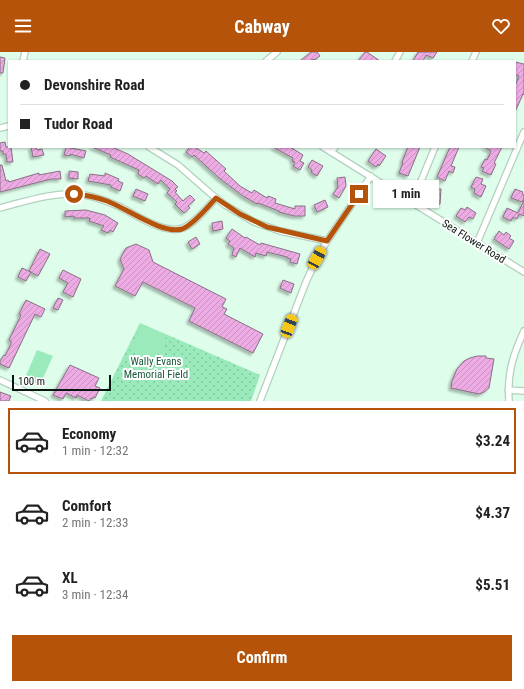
<!DOCTYPE html>
<meta charset="utf-8">
<style>
:root{--surface:#fff;--page:#f2f2f2;--text:#222;--muted:#767676;--line:#e0e0e0;--accent:#b45309}
body{margin:0;font-family:"Roboto Condensed",sans-serif;background:var(--page);color:var(--text);height:100vh;display:flex;flex-direction:column;font-size:15px;white-space:nowrap}
*{box-sizing:border-box;margin:0}
p{font-size:13px;color:var(--muted)}
.icon{flex:none;width:22px;height:22px;fill:none;stroke:currentColor;stroke-width:2;stroke-linecap:round;stroke-linejoin:round}
.map{position:relative;height:349px;overflow:hidden}
.side{display:flex;flex-direction:column;background:var(--surface);flex:1}
.side>*{flex:none}
.guide{position:absolute;left:8px;top:8px;width:508px;height:88px;border-radius:0px;box-shadow:0 1px 3px #0004;display:grid;align-content:center;height:88px;padding:0 12px;background:var(--surface)}
.scale{position:absolute;left:12px;bottom:10px;width:99px;box-sizing:border-box;padding-left:4px;border:2px solid #0b1610;border-top:0;font-size:11px;line-height:14px;white-space:nowrap;color:#0b1610;-webkit-text-stroke:3px #fff;paint-order:stroke}
.end{position:absolute;width:18px;height:18px;margin:-9px;border:5px solid #b45309;background:#fff;box-shadow:0 0 0 2px #fff}
.from{border-radius:50%}
.bubble{position:absolute;height:28px;border-radius:0px;background:var(--surface);box-shadow:0 1px 3px #0004;font-size:13px;font-weight:700;line-height:28px;text-align:center}
.car{position:absolute;width:12px;height:24px;margin:-12px -6px;border-radius:5px;box-shadow:0 0 3px 1px #0007;background:linear-gradient(#f5c518 24%,#345 0 40%,#f5c518 0 76%,#345 0 86%,#f5c518 0)}
.guide b{display:flex;align-items:center;gap:14px;height:38px;font-size:15px}
.guide b+b{border-top:1px solid var(--line)}
.guide i{width:10px;height:10px;background:var(--text)}
ul{padding:7px 0 0;list-style:none}
li{display:flex;align-items:center;gap:12px;height:66px;margin:0 8px 6px;padding:0 4px;border:2px solid transparent;border-radius:0px}
li div{flex:1}
li b{display:block;font-size:15px}
li em{font-style:normal;font-weight:700}
li.on{border-color:var(--accent)}
li>.icon{width:36px;height:36px;stroke-width:1.5}
.button{display:flex;gap:8px;margin-top:auto;padding:8px 12px}
.button a{flex:1;height:46px;border-radius:0px;background:var(--accent);color:#fff;font-size:16px;font-weight:700;line-height:46px;text-align:center}
header{display:flex;justify-content:space-between;align-items:center;height:52px;padding:0 12px;background:var(--accent);color:#fff;font-size:18px;font-weight:700}
.map>svg:first-child{display:block}
.park{fill:url(#park-dots)}
.pitch{fill:#9aeabc}
.building{fill:url(#building-hatch);stroke:#887084;filter:url(#shadow)}
.lines{fill:none;stroke-linecap:round;stroke-linejoin:round}
.minor-casing{stroke:#b2d1be;stroke-width:8}
.minor{stroke:#fff;stroke-width:5.5}
.route{stroke:#b45309;stroke-width:5}
.labels{text-anchor:middle;stroke-width:4;stroke-linejoin:round;paint-order:stroke}
.street-label{font-size:11px;fill:#0b1610;stroke:#fff}
.park-label{font-size:11px;fill:#1a583a;stroke:#fff}
</style>
<header><svg class="icon" aria-label="menu" viewBox="0 0 24 24"><path d="M4 6h16M4 12h16M4 18h16"/></svg>Cabway<svg class="icon" aria-label="heart" viewBox="0 0 24 24"><path d="M12 20l-8-8c-3-5 5-10 8-4 3-6 11-1 8 4z"/></svg></header>
<div class="map">
<svg width="524" height="349" viewBox="0 0 524 349">
<defs>
<pattern id="park-dots" width="8" height="8" patternUnits="userSpaceOnUse"><rect width="8" height="8" fill="#9aeabc"/><path d="M2 2h.1M6 6h.1" fill="none" stroke="#83c8a1" stroke-width="1.8" stroke-linecap="round"/></pattern>
<pattern id="building-hatch" width="6" height="6" patternUnits="userSpaceOnUse"><rect width="6" height="6" fill="#edabe4"/><path d="M-1 1l2-2M0 6l6-6M5 7l2-2" fill="none" stroke="#ca92c3"/></pattern>
<filter id="shadow"><feDropShadow dx="-2.5" dy="2.5" stdDeviation="1" flood-color="#0004"/></filter>
</defs>
<rect width="100%" height="100%" fill="#defdea"/>
<path class="park" d="M140,271L260,323L251,349H101Z"/>
<path class="pitch" d="M143,273L166,283L164,300L144,307L129,297Z
M37,298L53,304L40,333L25,326Z"/>
<path class="building" d="M311,0H317L320,4L314,8L313,7L310,9H300Z
M365,0H367L380,9H358Z
M418,0H437L433,6L426,3L423,9H413Z
M0,5L5,6L3,21H0Z
M515,10L524,12V43L523,42L515,60V34L519,24L515,22Z
M5,90L6,95H11L13,110H7L6,102H3V99H0V91Z
M31,95H36L37,98L42,97L44,103L33,105Z
M66,95L86,99L84,106L70,102V104L64,103Z
M92,95H112L128,102L172,129L178,135L175,137L177,139L175,140L183,149L190,143L195,148L188,154L190,156L184,161L175,152L177,150L167,141L170,137L161,128L158,132L146,124L144,126L138,122L139,118L110,105L111,103Z
M190,95H195L204,101L206,99L226,117L224,119L240,134L252,141L254,138L267,146L268,144L276,147L275,151L295,157V154H305V164H294L279,160V159L258,151L257,152L243,144L218,125L194,103L192,105L186,100Z
M273,95H290L303,103L300,109L304,111L300,118L293,114L295,110L292,109L293,106Z
M408,95H420L408,124L399,121L403,111L402,110Z
M450,95H459L451,114L455,115L453,121L449,119L445,129L437,125Z
M484,95H502L494,111L496,112L491,123L482,119L484,116L481,115L485,107L487,108L491,99Z
M376,97L386,104L379,114L378,112L376,115L368,109Z
M312,108L323,114L317,124L311,120L312,118L308,115Z
M0,113H2L6,129L8,128L9,130L39,121V123L60,119L61,127H51L0,140Z
M69,119L78,120V127L69,126Z
M105,121L119,127L118,129L123,131L120,139L111,135V133L88,129L90,122L105,124Z
M345,125L346,134L339,146L333,142L338,135L337,126Z
M476,125L483,127L481,132L486,134L481,145L474,141L475,137L471,135Z
M136,137L148,142L145,149L133,144Z
M433,137H441L440,152L432,151Z
M515,137L523,140L522,142L524,143V146L522,150L511,146Z
M325,148L328,155L317,160L314,153Z
M524,148V164L519,162L517,167L513,165L511,169L503,165L507,156L518,161Z
M467,155L476,161L473,167L469,165L465,170L456,164L461,156L465,158Z
M86,158L105,163L118,171L113,180L110,178L108,181L101,178L104,174L89,169L90,166H74V164L65,165V159Z
M222,169L223,177L213,179L212,171Z
M232,177L245,186L246,185L260,193L261,191L300,202L297,212L290,210L291,207L287,206V205L267,200L266,204L256,201L255,205L240,196L236,205L232,203L234,196L228,192L230,189L226,186Z
M499,179L504,183L506,180L511,184L509,186L514,189L509,197L494,187Z
M196,185L200,192L192,197L188,190Z
M136,192L149,198L153,210L226,247L222,255L227,257L224,262L263,282L253,301L189,269L195,256L143,230L135,244L115,234L124,217L120,207L126,196Z
M40,197L50,202L38,224L29,219Z
M22,216L31,220L26,229L18,225Z
M63,218L81,227L73,245L63,240L68,231L59,226Z
M283,228L294,232L291,241L280,236Z
M58,246L63,248L58,258L53,256Z
M26,248L45,257L41,265L35,262L9,316L0,312V309L4,303L5,304L11,292V289L9,288L21,263L19,262Z
M477,304H486V306L494,307L489,336L484,340L479,342L451,336L452,329L457,317L464,309L470,306Z
M70,313L99,326L95,334L100,336L95,346L93,345L92,347L91,346L89,349L77,343L76,346L66,341L63,347L53,343Z
M0,340L11,344L9,349H0Z"/>
<g class="lines">
<g class="minor-casing">
<path id="minor" d="M23,9L25,0
M266,9L277,0
M395,9L400,0
M472,9L476,0
M0,76L9,74
M149,95L178,113L210,141L225,153L254,170L280,179L327,189
M323,95L524,220
M331,100L335,95
M412,151L435,95
M0,156C27,149 55,139 84,143C96,145 107,149 118,154C135,162 164,183 183,176C194,172 208,155 216,146
M477,191L524,80
M0,328L45,349
M508,338L524,339
M260,349L306,230L317,206L327,189L371,124
M509,349C507,321 513,303 524,279"/>
</g>
<use href="#minor" class="minor"/>
</g>
<g class="lines">
<path class="route" d="M74,142C86,143 96,145 107,149C126,156 163,183 182,177C193,173 208,155 216,146L240,162L267,175L327,189L359,142"/>
</g>
<g class="labels">
<g class="street-label">
<text transform="translate(474 189) rotate(32)" y="4">Sea Flower Road</text>
</g>
<g class="park-label">
<text x="156" y="313">Wally Evans<tspan x="156" dy="13">Memorial Field</tspan></text>
</g>
</g>
</svg>
<div class="scale">100 m</div>
<i class="end from" style="left:74px;top:142px"></i>
<i class="end" style="left:359px;top:142px"></i>
<div class="bubble" style="left:373px;top:128px;width:66px">1 min</div>
<i class="car" style="left:317px;top:206px;rotate:29deg"></i>
<i class="car" style="left:289px;top:274px;rotate:21deg"></i>
<div class="guide">
<b><i class="from"></i>Devonshire Road</b>
<b><i></i>Tudor Road</b>
</div>
</div>
<section class="side">
<ul>
<li class="on"><svg class="icon" aria-label="car" viewBox="0 0 24 24"><path d="M5 17H2v-5l4-1 3-4h7l3 4 3 1v5h-3M9 17h6M6 11h13"/><circle cx="7" cy="17" r="2"/><circle cx="17" cy="17" r="2"/></svg><div><b>Economy</b><p>1 min · 12:32</p></div><em>$3.24</em></li>
<li><svg class="icon" aria-label="car" viewBox="0 0 24 24"><path d="M5 17H2v-5l4-1 3-4h7l3 4 3 1v5h-3M9 17h6M6 11h13"/><circle cx="7" cy="17" r="2"/><circle cx="17" cy="17" r="2"/></svg><div><b>Comfort</b><p>2 min · 12:33</p></div><em>$4.37</em></li>
<li><svg class="icon" aria-label="car" viewBox="0 0 24 24"><path d="M5 17H2v-5l4-1 3-4h7l3 4 3 1v5h-3M9 17h6M6 11h13"/><circle cx="7" cy="17" r="2"/><circle cx="17" cy="17" r="2"/></svg><div><b>XL</b><p>3 min · 12:34</p></div><em>$5.51</em></li>
</ul>
<div class="button"><a>Confirm</a></div>
</section>
